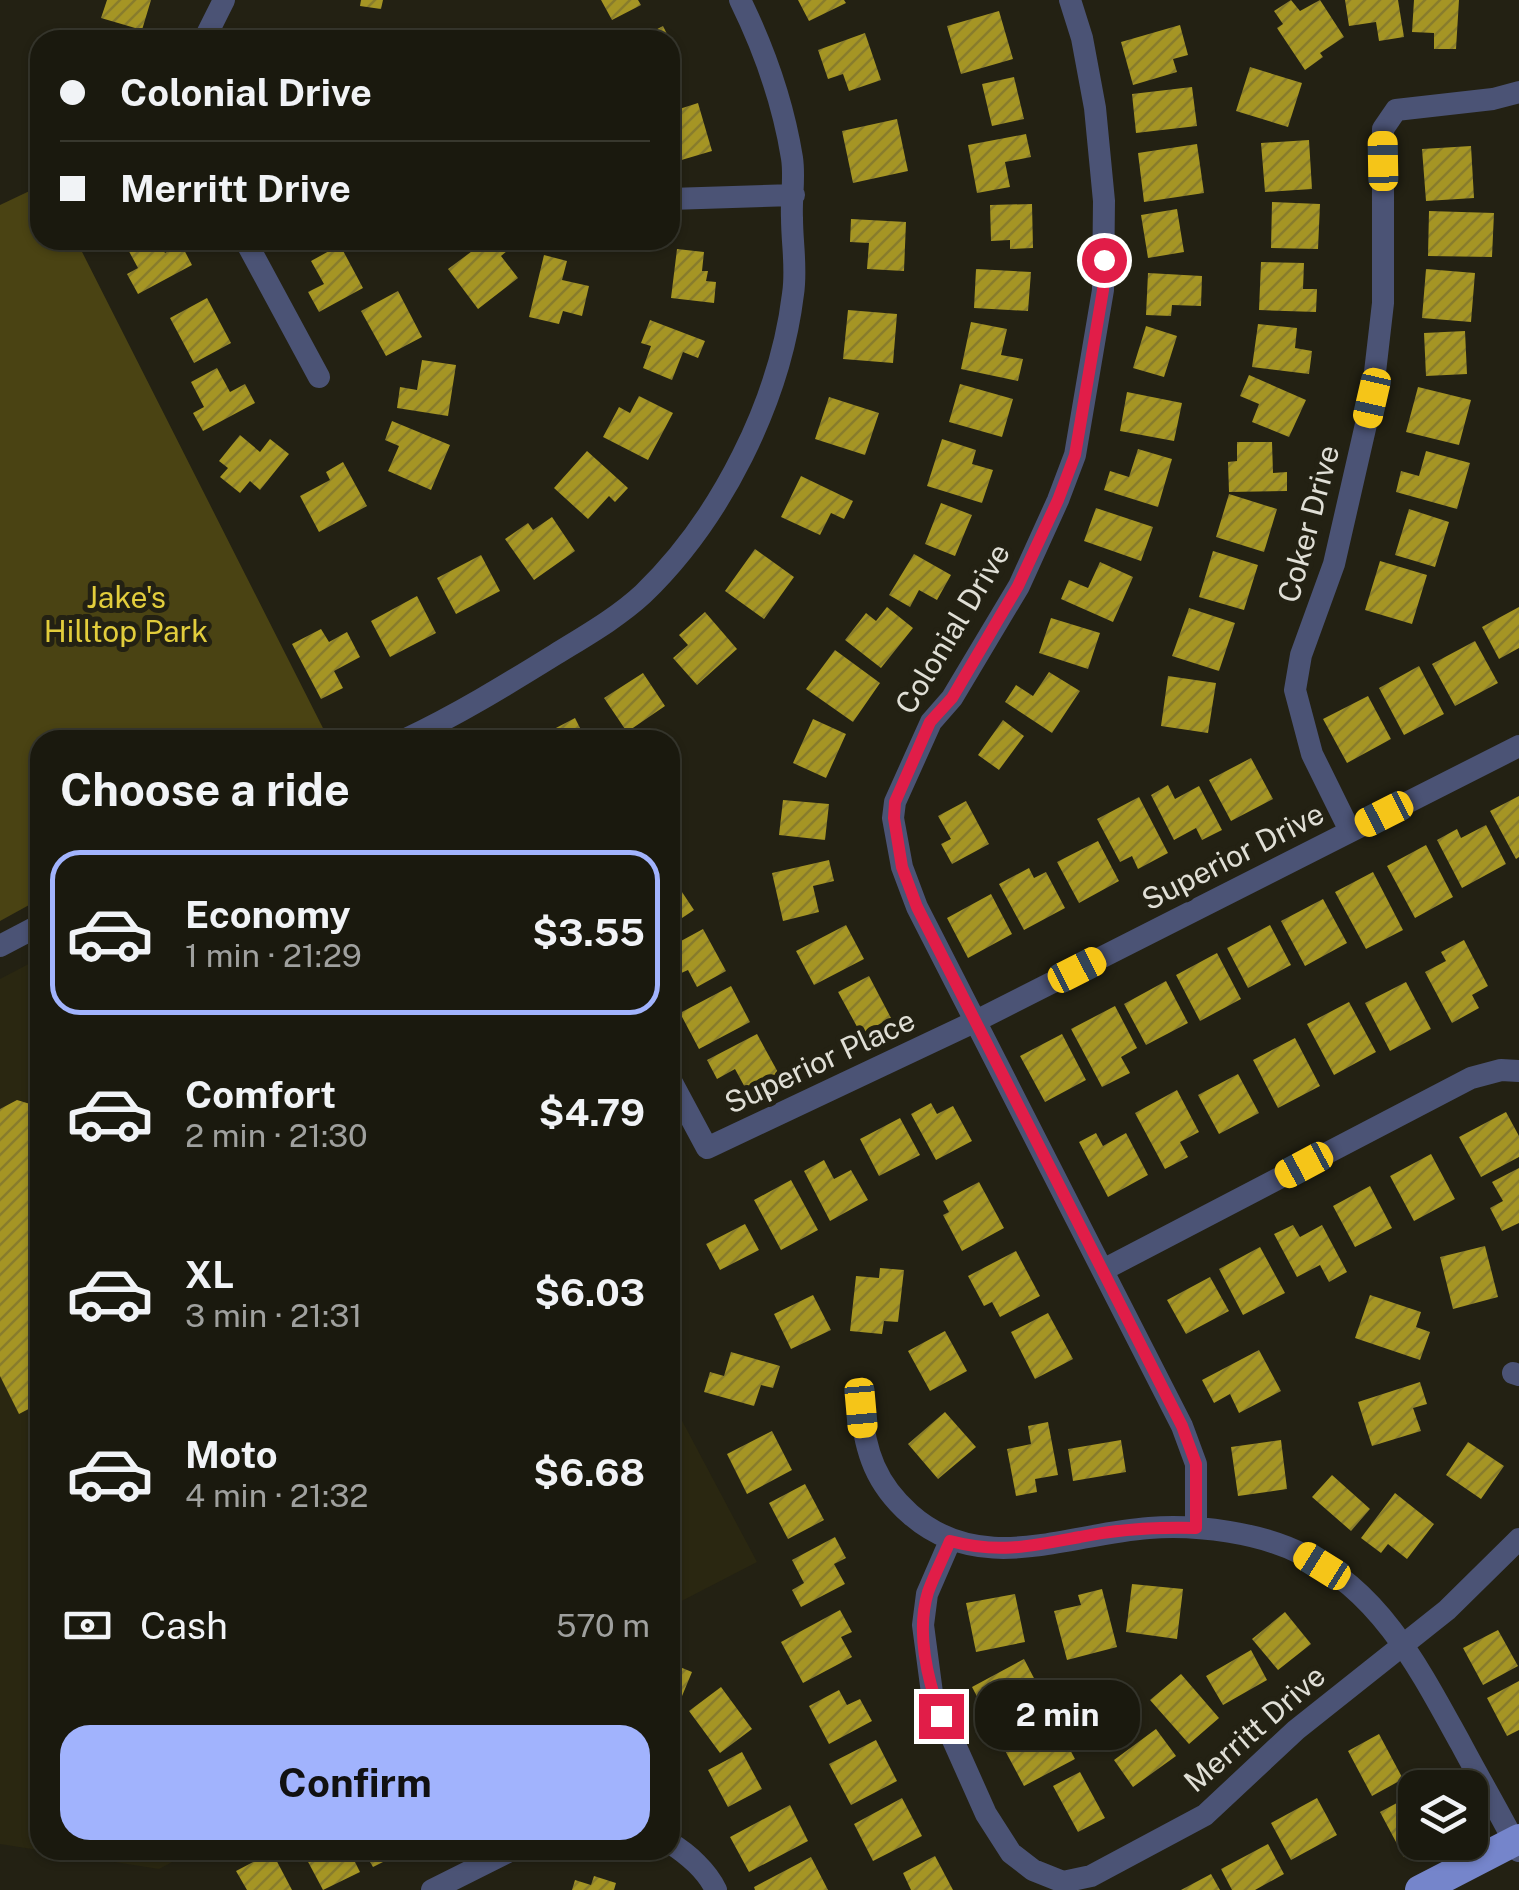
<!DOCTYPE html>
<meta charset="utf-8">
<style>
:root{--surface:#1a190e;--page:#232217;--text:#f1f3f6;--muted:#9fa09e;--line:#38382e;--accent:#a1b3fd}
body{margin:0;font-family:"Public Sans",sans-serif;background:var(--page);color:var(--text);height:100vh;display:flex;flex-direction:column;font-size:38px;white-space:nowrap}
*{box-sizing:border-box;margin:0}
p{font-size:32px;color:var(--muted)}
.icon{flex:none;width:55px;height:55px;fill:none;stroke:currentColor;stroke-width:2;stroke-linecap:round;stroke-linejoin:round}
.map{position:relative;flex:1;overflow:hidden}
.drawer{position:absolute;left:30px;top:730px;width:650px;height:1130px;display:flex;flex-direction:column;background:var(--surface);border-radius:30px;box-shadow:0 2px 8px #0004,0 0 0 2px var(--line)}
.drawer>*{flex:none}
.guide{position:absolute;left:30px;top:30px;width:650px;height:220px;border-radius:30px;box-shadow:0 2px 8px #0004,0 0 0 2px var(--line);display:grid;align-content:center;height:220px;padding:0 30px;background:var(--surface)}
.fabs{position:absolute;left:1398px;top:1770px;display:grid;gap:20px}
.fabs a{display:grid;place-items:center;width:90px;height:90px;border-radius:20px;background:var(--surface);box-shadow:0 2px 8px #0004,0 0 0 2px var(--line);font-size:50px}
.end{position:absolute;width:45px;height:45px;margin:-22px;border:12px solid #e11d48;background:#fff;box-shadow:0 0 0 5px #fff}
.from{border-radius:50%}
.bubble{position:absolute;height:70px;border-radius:30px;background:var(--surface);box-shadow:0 2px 8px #0004,0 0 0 2px var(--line);font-size:32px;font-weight:700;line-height:70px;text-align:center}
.car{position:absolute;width:30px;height:60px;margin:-30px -15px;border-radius:12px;box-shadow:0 0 8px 2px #0007;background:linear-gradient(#f5c518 24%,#345 0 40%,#f5c518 0 76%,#345 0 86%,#f5c518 0)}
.guide b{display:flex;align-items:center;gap:35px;height:95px;font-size:38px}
.guide b+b{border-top:2px solid var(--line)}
.guide i{width:25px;height:25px;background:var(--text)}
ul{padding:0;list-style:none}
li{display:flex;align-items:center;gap:30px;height:165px;margin:0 20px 15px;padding:0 10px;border:5px solid transparent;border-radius:30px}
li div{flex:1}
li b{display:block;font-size:38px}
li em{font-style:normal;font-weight:700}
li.selected{border-color:var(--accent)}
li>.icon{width:90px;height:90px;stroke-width:1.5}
h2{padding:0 30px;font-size:45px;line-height:120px}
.pay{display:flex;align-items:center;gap:25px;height:110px;padding:0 30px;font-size:38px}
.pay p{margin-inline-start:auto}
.cta{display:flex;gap:20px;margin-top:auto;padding:20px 30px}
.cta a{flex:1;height:115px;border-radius:30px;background:var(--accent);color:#111;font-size:40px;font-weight:700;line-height:115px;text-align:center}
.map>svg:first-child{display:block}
.built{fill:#2a2711}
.park{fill:#4a4313}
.building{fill:url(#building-hatch)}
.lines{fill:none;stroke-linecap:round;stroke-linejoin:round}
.minor{stroke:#4b5375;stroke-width:22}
.major{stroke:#7585cb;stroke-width:30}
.route{stroke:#e11d48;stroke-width:12}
.labels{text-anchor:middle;stroke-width:10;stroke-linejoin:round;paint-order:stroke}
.street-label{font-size:30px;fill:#e0dfd6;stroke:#232113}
.park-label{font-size:30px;fill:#e2cd3c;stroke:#232113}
</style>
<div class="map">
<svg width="1519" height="1890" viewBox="0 0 1519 1890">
<defs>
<pattern id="building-hatch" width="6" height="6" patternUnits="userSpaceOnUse" patternTransform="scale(2.5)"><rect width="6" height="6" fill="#a59524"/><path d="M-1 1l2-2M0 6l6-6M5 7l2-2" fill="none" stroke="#887c2c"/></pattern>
</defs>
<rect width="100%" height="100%" fill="#232113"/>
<path class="built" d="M40,958V1850H195L159,1869L0,1844V979Z
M670,1398L757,1562L670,1607Z"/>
<path class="park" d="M40,186V240H76L329,740H40V899L0,921V205Z"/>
<path class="building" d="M107,0H151L142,30L101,18Z
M361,0H383L381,9L360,6Z
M601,0H638L641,5L612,20Z
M798,0H844L846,3L809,21Z
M1291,0L1300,11L1320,0L1344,37L1320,53L1323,57L1305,70L1277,28L1283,24L1274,11Z
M1345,0H1398L1404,37L1379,41L1376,22L1349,26Z
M1414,0H1459L1456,49H1434V33L1412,32Z
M999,11L1013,59L961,74L947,26Z
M1180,25L1188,55L1173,59L1177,72L1133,85L1121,42Z
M663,26L670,40H636Z
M865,33L881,80L849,91L843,74L828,79L818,50Z
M1250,67L1302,83L1288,127L1236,111Z
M1014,77L1024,119L992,126L982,84Z
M1192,87L1197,126L1136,133L1132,94Z
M698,103L712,151L678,161L670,135V112Z
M897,119L908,171L853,183L842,131Z
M1026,134L1031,157L1005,162L1010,187L977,193L968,145Z
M1309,140L1312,189L1265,192L1261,143Z
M1197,144L1204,193L1144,202L1138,153Z
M1471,146L1474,198L1426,201L1422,149Z
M1272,202L1320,204L1318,249L1271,248Z
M1032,204L1033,248L1010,249V240L991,241L990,205Z
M1177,209L1184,252L1148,258L1141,215Z
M1429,211L1494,213L1492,257L1428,256Z
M851,219L906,222L904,271L867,269L869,243L850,242Z
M133,240H158L165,253L181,244L192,265L138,294L127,274L138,268L125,244Z
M487,240H509L513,246L501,256L518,278L478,309L448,269Z
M340,245L363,288L319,312L308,292L324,284L311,261Z
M677,249L704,252L702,271H708L706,281L716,282L714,303L671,298Z
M544,255L567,261L562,280L589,286L582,316L563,311L559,324L529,317Z
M1261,262L1304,263L1303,289H1317L1316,312L1259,310Z
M976,269L1031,272L1028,311L974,308Z
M1426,269L1475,273L1471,322L1422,318Z
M1148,273L1202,276L1201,306L1172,305L1171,316L1146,315Z
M398,291L422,337L386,356L361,311Z
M207,298L231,343L194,363L170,318Z
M848,310L897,314L893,363L843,359Z
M650,320L705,341L698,358L683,352L672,380L643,368L651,346L641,343Z
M971,322L1007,329L1001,355L1023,359L1018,381L961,369Z
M1258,324L1297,328L1295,348L1312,351L1309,374L1252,367Z
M1146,326L1177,336L1164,377L1133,368Z
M1465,331L1467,374L1426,376L1424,333Z
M422,360L456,365L448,416L397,408L400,387L417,390Z
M217,368L230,392L245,384L255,403L203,431L193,413L204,407L191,382Z
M1249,375L1306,400L1289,437L1252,422L1259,404L1240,396Z
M960,384L1013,399L1002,437L949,422Z
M1418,387L1471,400L1459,445L1406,432Z
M1127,392L1182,403L1174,441L1120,431Z
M639,396L673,413L648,460L603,437L619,407L630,413Z
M829,397L879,413L865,455L815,439Z
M392,421L450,445L431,490L388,471L399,446L385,440Z
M240,435L260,452L270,439L289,454L260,490L250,481L240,493L220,477L228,468L219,461Z
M942,439L976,450L972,464L993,470L982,503L927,486Z
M1237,442H1272L1273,473L1287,472V491L1229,492L1228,462L1237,461Z
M1138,449L1172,459L1158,507L1104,490L1110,471L1129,477Z
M587,451L628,488L615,502L609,496L588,519L554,488Z
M1426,451L1470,463L1457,509L1396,492L1401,471L1419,476Z
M343,462L367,506L319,532L300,496L330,480L326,472Z
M801,476L853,501L844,519L831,513L820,535L781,517Z
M1229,494L1277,509L1264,552L1216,537Z
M941,503L972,515L955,556L925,544Z
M1096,508L1153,527L1141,561L1084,541Z
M1409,509L1449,522L1435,567L1395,555Z
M552,517L575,551L534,580L505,539L528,523L533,530Z
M755,549L794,577L764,619L725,591Z
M1213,551L1258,565L1244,610L1199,597Z
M914,554L951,575L937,600L919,590L910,607L889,595Z
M481,555L500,591L456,614L437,578Z
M1380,561L1427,575L1412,624L1365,610Z
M1100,562L1133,577L1113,622L1061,599L1069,580L1088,588Z
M417,596L436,633L390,657L371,621Z
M887,607L913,628L881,668L845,640L866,613L876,621Z
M1519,607V648L1499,659L1482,627Z
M1189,608L1235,623L1219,671L1172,656Z
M705,612L737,649L697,685L673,658L688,645L679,635Z
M1051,618L1100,633L1088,669L1039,653Z
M321,629L329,642L347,632L360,657L334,671L343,688L321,699L292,644Z
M1475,641L1498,683L1455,706L1432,664Z
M835,650L880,683L853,722L806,689Z
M1419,666L1444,714L1404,735L1379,688Z
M1049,672L1080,691L1052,733L1005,702L1016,685L1033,696Z
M643,673L665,706L627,732L604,698Z
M1168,676L1216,683L1208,733L1161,726Z
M1368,696L1391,739L1347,763L1323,719Z
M575,718L586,740H560L554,729Z
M813,719L846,734L826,778L793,763Z
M1003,720L1024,736L999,770L978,755Z
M1251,758L1273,799L1231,821L1209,780Z
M1168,785L1175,799L1199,786L1222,830L1202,840L1196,828L1174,840L1151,795Z
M1519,796V857L1516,859L1490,811Z
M1139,797L1168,853L1138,869L1132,856L1120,862L1097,819Z
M783,800L829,804L825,840L779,835Z
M966,801L989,844L952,864L941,844L951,839L938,816Z
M1486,825L1506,864L1462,888L1437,840L1457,829L1461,838Z
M1098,841L1119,881L1079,903L1057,862Z
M1426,845L1453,897L1415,918L1387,866Z
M829,860L834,881L813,886L819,912L783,921L772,873Z
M1029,868L1034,878L1046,872L1065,908L1024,930L999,884Z
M1373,872L1403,930L1366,949L1335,892Z
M670,874L694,910L670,926Z
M991,894L1012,934L968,958L947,918Z
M1323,899L1347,943L1305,966L1281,921Z
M846,925L864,959L814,985L796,951Z
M1270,925L1291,965L1248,988L1227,948Z
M703,929L726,971L697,987L688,970L679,974L670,957V947Z
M1464,940L1488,986L1472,995L1479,1008L1452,1023L1425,972L1446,961L1441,952Z
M1217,953L1241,999L1200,1021L1176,975Z
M869,976L891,1018L861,1034L838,992Z
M1166,981L1188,1023L1146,1045L1124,1004Z
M1406,982L1431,1029L1390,1051L1365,1003Z
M731,986L750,1022L699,1049L680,1013Z
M1349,1002L1376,1052L1334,1075L1307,1024Z
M1115,1006L1137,1048L1121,1057L1130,1073L1102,1087L1071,1029Z
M757,1034L780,1076L748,1093L735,1069L717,1079L707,1060Z
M1062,1034L1086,1080L1045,1102L1020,1056Z
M1295,1038L1320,1086L1278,1108L1253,1060Z
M1238,1074L1259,1113L1219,1134L1198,1095Z
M1177,1090L1199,1132L1180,1142L1188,1157L1165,1169L1135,1113Z
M17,1100L40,1107V1403L19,1414L0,1376V1109Z
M931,1103L937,1114L953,1106L972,1141L936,1160L911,1114Z
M1506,1112L1519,1136V1157L1481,1177L1459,1137Z
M900,1118L920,1155L879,1176L860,1139Z
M1096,1133L1103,1146L1126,1133L1148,1175L1108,1197L1079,1142Z
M1431,1154L1455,1199L1414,1221L1390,1176Z
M824,1160L834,1179L851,1170L868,1200L830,1221L804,1171Z
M1519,1168V1223L1502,1231L1490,1208L1503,1201L1492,1182Z
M791,1180L818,1230L781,1250L754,1200Z
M979,1182L1004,1228L962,1251L943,1215L949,1212L943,1201Z
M1370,1186L1392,1228L1355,1247L1333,1206Z
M745,1224L759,1250L720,1270L706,1244Z
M1293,1225L1300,1237L1322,1225L1347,1272L1329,1282L1320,1265L1297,1277L1274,1234Z
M1485,1246L1498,1297L1453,1309L1440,1257Z
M1260,1247L1285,1293L1243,1315L1219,1269Z
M1016,1251L1040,1296L1000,1317L992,1302L984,1306L968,1276Z
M880,1268L904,1270L898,1322L884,1321L882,1334L850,1331L856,1276L879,1278Z
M1210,1277L1229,1311L1186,1334L1167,1300Z
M813,1295L831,1330L791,1349L774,1314Z
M1370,1295L1421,1312L1416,1327L1430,1332L1420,1360L1355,1338Z
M1048,1313L1073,1359L1035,1379L1011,1332Z
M945,1331L967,1371L930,1391L908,1351Z
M1259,1350L1281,1391L1239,1413L1230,1394L1214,1403L1202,1380Z
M731,1352L780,1366L773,1388L761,1385L754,1406L704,1392L710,1372L724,1376Z
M1420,1382L1427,1404L1413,1408L1421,1431L1372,1446L1358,1402Z
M945,1412L976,1447L938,1479L908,1444Z
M1048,1422L1058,1475L1035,1479L1037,1492L1016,1496L1007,1449L1031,1444L1028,1426Z
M772,1431L792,1470L747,1494L727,1454Z
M1121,1440L1126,1472L1073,1481L1068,1449Z
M1281,1440L1287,1489L1238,1496L1231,1447Z
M1468,1442L1504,1466L1481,1499L1446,1475Z
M1332,1475L1370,1509L1351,1531L1312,1497Z
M805,1484L824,1520L788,1539L769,1503Z
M1395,1493L1434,1524L1407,1559L1388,1544L1381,1553L1361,1538Z
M835,1537L846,1558L834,1564L845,1584L801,1607L792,1590L804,1583L792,1560Z
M1132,1584L1183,1589L1177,1639L1126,1632Z
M1102,1589L1117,1647L1067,1660L1054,1611L1081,1605L1078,1595Z
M1015,1594L1025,1642L976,1652L966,1603Z
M840,1610L852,1632L841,1637L852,1657L803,1683L781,1642Z
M1285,1612L1311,1644L1278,1670L1252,1639Z
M1498,1630L1518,1666L1483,1685L1463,1648Z
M1251,1650L1267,1680L1223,1705L1206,1676Z
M1024,1659L1047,1703L1004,1726L992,1704L983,1708L972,1687Z
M670,1663L692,1672L670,1725Z
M1181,1674L1219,1718L1189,1744L1150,1700Z
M1519,1681V1730L1507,1736L1487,1698Z
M721,1687L752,1729L720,1753L689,1711Z
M839,1690L847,1705L860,1699L872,1721L829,1744L809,1706Z
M1052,1716L1075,1759L1024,1786L1001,1743Z
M1156,1729L1176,1756L1133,1787L1114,1760Z
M1379,1734L1403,1779L1372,1796L1348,1751Z
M876,1740L897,1781L851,1805L829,1764Z
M742,1752L762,1789L728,1807L708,1770Z
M1080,1772L1105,1818L1078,1832L1053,1786Z
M1410,1796L1415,1805V1842H1431L1404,1857L1380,1812Z
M902,1798L922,1836L873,1861L854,1824Z
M1317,1798L1337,1835L1291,1860L1271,1823Z
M790,1805L808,1841L749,1872L730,1837Z
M1268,1844L1284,1874L1255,1890H1232L1221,1869Z
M320,1850H349L360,1872L323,1890L306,1858Z
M363,1850H389L393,1857L373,1867Z
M272,1852L292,1890H247L236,1871Z
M935,1856L953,1890H911L903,1873Z
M811,1857L828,1890H755L754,1887Z
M1211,1874L1220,1890H1181Z
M594,1876L616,1883L614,1890H572L575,1880L591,1885Z"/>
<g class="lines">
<path class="minor" d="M1070,0L1082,38L1095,108L1104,201L1103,290L1075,455L1058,500L1019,586L952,698L931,722L895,802L893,818L902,867L917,907L1182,1426L1196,1464V1528
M204,40L224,0
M670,199L794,195
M245,240L319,377
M404,740C457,715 506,685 556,654C585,636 617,618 643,594C721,519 780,401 793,294C797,268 792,244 792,218C791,198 795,178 792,158C783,102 765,51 740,0
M1350,831L1312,754L1295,690L1301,655L1334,564L1372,398L1383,303V129L1396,110L1493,99L1519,92
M0,946L40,925
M670,1079L707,1148L974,1022L1519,746
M1103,1270L1471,1078L1501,1070L1519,1071
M1513,1373L1519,1375
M861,1408C865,1452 876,1484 910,1514C981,1577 1066,1534 1149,1528C1197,1524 1262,1533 1304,1555C1382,1593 1421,1672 1461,1744C1480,1780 1501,1815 1519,1851
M950,1541L927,1594L923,1625L932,1693L986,1814L1011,1853L1033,1870L1063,1882L1091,1876L1205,1815L1296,1730L1447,1610L1519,1539
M670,1843C688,1854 707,1871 716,1890
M432,1890L512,1850"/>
<path class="major" d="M1420,1890L1519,1839"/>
</g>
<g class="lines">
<path class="route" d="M941,1716C927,1679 916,1631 928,1592C934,1575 943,1558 950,1541C999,1554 1032,1546 1080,1537C1118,1529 1157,1527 1196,1528V1464L1182,1426L917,907L902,867L894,818L895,802L930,722L952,698L1018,586L1058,500L1075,455L1103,290L1104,260"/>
</g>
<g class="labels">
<g class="street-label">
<text transform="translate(1309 524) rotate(-75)" y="10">Coker Drive</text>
<text transform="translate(953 629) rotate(-59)" y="10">Colonial Drive</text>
<text transform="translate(1233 857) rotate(-27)" y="10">Superior Drive</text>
<text transform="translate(820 1062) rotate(-25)" y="10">Superior Place</text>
<text transform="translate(1255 1729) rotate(-41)" y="10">Merritt Drive</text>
</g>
<g class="park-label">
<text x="126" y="608">Jake's<tspan x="126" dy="34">Hilltop Park</tspan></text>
</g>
</g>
</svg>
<div class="fabs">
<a><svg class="icon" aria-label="layers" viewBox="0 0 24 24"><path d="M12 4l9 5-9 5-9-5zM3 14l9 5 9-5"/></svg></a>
</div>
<i class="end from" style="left:1104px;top:260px"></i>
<i class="end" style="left:941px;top:1716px"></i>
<div class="bubble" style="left:975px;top:1680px;width:165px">2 min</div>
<i class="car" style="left:1383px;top:161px;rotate:359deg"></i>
<i class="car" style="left:1372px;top:398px;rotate:193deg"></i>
<i class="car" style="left:1384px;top:814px;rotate:243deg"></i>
<i class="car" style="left:1077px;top:970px;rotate:63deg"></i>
<i class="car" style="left:1304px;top:1165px;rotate:242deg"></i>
<i class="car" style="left:861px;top:1408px;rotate:175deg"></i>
<i class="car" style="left:1322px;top:1566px;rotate:302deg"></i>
<div class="guide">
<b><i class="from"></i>Colonial Drive</b>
<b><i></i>Merritt Drive</b>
</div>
<section class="drawer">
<h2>Choose a ride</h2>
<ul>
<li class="selected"><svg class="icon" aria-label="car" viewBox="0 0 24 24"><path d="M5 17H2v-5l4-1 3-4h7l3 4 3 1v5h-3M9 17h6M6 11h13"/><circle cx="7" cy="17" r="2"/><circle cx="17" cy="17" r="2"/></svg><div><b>Economy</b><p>1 min · 21:29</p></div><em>$3.55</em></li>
<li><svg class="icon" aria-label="car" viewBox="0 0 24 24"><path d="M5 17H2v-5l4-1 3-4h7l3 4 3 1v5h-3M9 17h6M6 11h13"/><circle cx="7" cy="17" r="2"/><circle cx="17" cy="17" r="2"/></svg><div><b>Comfort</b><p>2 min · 21:30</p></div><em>$4.79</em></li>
<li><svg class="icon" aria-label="car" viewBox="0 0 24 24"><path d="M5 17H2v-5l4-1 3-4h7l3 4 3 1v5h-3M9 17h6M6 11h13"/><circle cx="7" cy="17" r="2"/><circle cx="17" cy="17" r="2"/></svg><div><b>XL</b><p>3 min · 21:31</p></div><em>$6.03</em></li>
<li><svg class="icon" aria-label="car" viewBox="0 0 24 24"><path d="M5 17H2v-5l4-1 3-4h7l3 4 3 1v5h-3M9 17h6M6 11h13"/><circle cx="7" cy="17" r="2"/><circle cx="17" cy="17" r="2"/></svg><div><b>Moto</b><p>4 min · 21:32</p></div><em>$6.68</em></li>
</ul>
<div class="pay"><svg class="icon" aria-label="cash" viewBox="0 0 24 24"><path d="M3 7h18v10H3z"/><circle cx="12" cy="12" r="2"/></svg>Cash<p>570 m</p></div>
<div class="cta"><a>Confirm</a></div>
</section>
</div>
